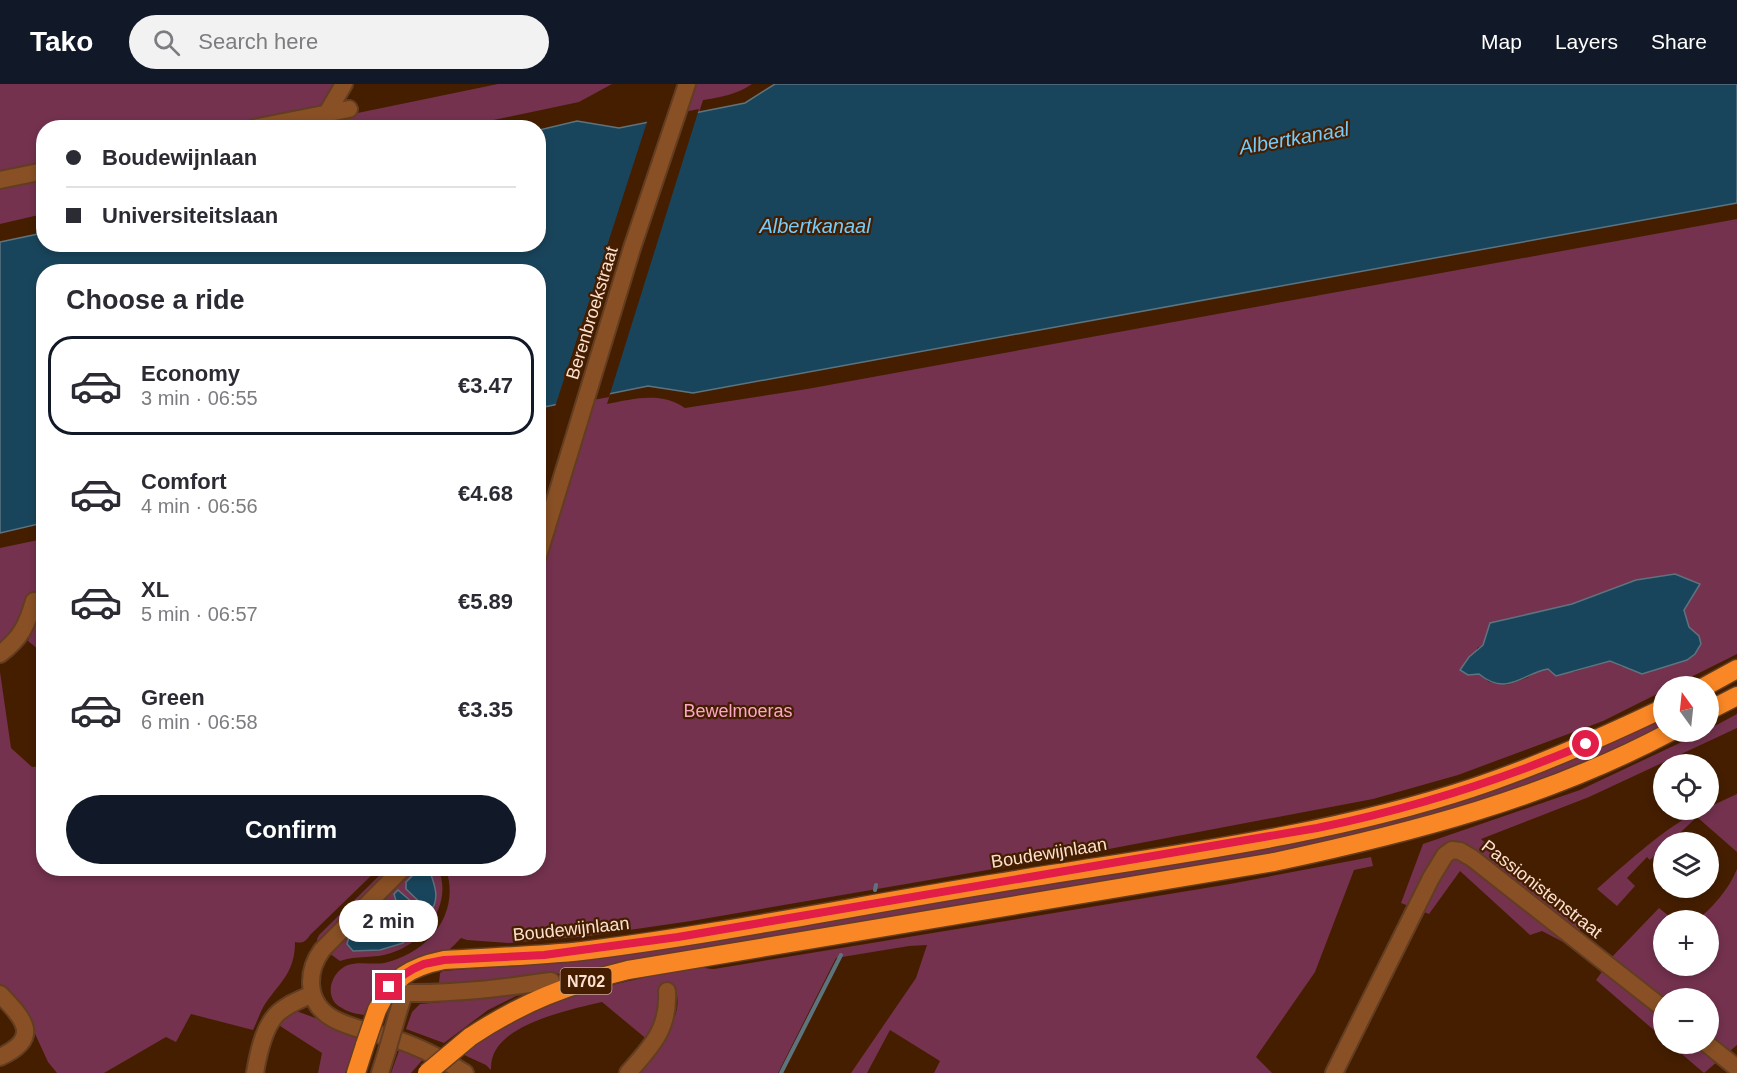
<!DOCTYPE html>
<meta charset="utf-8">
<style>
:root{--surface:#fff;--page:#f2f2f3;--text:#2b2b33;--muted:#7c7c81;--line:#e1e1e2;--accent:#111827}
body{margin:0;font-family:Arial,sans-serif;background:var(--page);color:var(--text);height:100vh;display:flex;flex-direction:column;font-size:22px;white-space:nowrap}
*{box-sizing:border-box;margin:0}
p{font-size:20px;color:var(--muted)}
.icon{flex:none;width:33px;height:33px;fill:none;stroke:currentColor;stroke-width:2;stroke-linecap:round;stroke-linejoin:round}
.map{position:relative;flex:1;overflow:hidden}
.details{position:absolute;left:36px;top:180px;width:510px;height:612px;display:flex;flex-direction:column;background:var(--surface);border-radius:24px;box-shadow:0 3px 9px #0003}
.details>*{flex:none}
.top-card{position:absolute;left:36px;top:36px;width:510px;height:132px;border-radius:24px;box-shadow:0 3px 9px #0003;display:grid;align-content:center;height:132px;padding:0 30px;background:var(--surface)}
.needle{width:39px;rotate:345deg}
.fabs{position:absolute;left:1653px;top:592px;display:grid;gap:12px}
.fabs a{display:grid;place-items:center;width:66px;height:66px;border-radius:50%;background:var(--surface);box-shadow:0 3px 9px #0003;font-size:30px}
.end{position:absolute;width:27px;height:27px;margin:-14px;border:8px solid #e11d48;background:#fff;box-shadow:0 0 0 3px #fff}
.from{border-radius:50%}
.bubble{position:absolute;height:42px;border-radius:21px;background:var(--surface);box-shadow:0 3px 9px #0003;font-size:20px;font-weight:700;line-height:42px;text-align:center}
.top-card b{display:flex;align-items:center;gap:21px;height:57px;font-size:22px}
.top-card b+b{border-top:2px solid var(--line)}
.top-card i{width:15px;height:15px;background:var(--text)}
ul{padding:0;list-style:none}
li{display:flex;align-items:center;gap:18px;height:99px;margin:0 12px 9px;padding:0 18px;border:3px solid transparent;border-radius:24px}
li div{flex:1}
li b{display:block;font-size:22px}
li em{font-style:normal;font-weight:700}
li.selected{border-color:var(--accent)}
li>.icon{width:54px;height:54px;stroke-width:1.5}
h2{padding:0 30px;font-size:27px;line-height:72px}
.button{display:flex;gap:12px;margin-top:auto;padding:12px 30px}
.button a{flex:1;height:69px;border-radius:36px;background:var(--accent);color:#fff;font-size:24px;font-weight:700;line-height:69px;text-align:center}
header{display:flex;align-items:center;gap:36px;box-sizing:border-box;height:84px;padding:0 30px;background:var(--accent);color:#fff}
header strong{font-size:28px}
nav{display:flex;gap:33px;margin-inline-start:auto;font-size:21px}
.search{width:420px;height:54px;background:var(--page);display:flex;align-items:center;gap:15px;box-sizing:border-box;padding:0 21px;border-radius:33px;color:var(--muted);font-size:22px}
.map>svg:first-child{display:block}
.green{fill:#74324f;fill-rule:evenodd}
.water{fill:#19455c;stroke:#5d747f;stroke-width:1.5}
.pier{fill:#451e00}
.lines{fill:none;stroke-linecap:round;stroke-linejoin:round}
.stream{stroke:#5d747f;stroke-width:4}
.minor-casing{stroke:#623d21;stroke-width:20}
.highway-casing{stroke:#623d21;stroke-width:21}
.minor{stroke:#895025;stroke-width:16}
.highway{stroke:#f98726;stroke-width:18}
.minor-bridge-casing{stroke:#623d21;stroke-width:20;stroke-linecap:butt}
.highway-bridge-casing{stroke:#623d21;stroke-width:21;stroke-linecap:butt}
.minor-bridge{stroke:#895025;stroke-width:16}
.highway-bridge{stroke:#f98726;stroke-width:18}
.route{stroke:#e11d48;stroke-width:8}
.labels{text-anchor:middle;stroke-width:4.5;stroke-linejoin:round;paint-order:stroke}
.shield{fill:#451e00;stroke:#c5a692;stroke-width:1.5}
.shield-label{font-size:16px;font-weight:bold;fill:#fce1d1}
.street-label{font-size:18px;fill:#fce1d1;stroke:#451e00}
.park-label{font-size:18px;fill:#fca6c8;stroke:#451e00}
.water-label{font-size:20px;font-style:italic;fill:#73ccfc;stroke:#451e00}
</style>
<header>
<strong>Tako</strong>
<div class="search"><svg class="icon" aria-label="search" viewBox="0 0 24 24"><circle cx="10" cy="10" r="6"/><path d="M15 15l6 6"/></svg>Search here</div>
<nav><a>Map</a><a>Layers</a><a>Share</a></nav>
</header>
<div class="map">
<svg width="1737" height="989" viewBox="0 0 1737 989">
<rect width="100%" height="100%" fill="#451e00"/>
<path class="green" d="M0,0H339L326,21L317,26L226,43L44,44L43,81L0,90Z
M498,0H612L579,18L461,43L285,44Z
M692,0H752C736,11 721,13 703,16L607,320C632,315 662,307 685,324L807,305L1737,135V570L1671,603H1664L1663,607L1603,637L1458,691L1373,715L1093,768L691,837L588,852L509,859L467,856L461,854C457,858 452,864 447,867C440,872 428,870 419,873C398,879 371,911 364,931C357,930 348,928 342,924C323,915 330,888 348,881C359,877 373,881 384,879C428,869 461,830 446,785L538,784L539,492L564,399ZM1675,490L1689,543L1699,552L1622,583L1610,577L1574,588L1548,585L1536,588L1527,594L1507,601L1489,598L1479,590L1477,564L1483,561L1490,539L1572,520L1637,496Z
M43,93V130L0,140V102Z
M43,455V569L28,557L36,537L0,565V464Z
M0,588L11,664L32,683L43,682L44,784L378,785L310,851C306,857 303,860 295,858C295,888 281,897 265,920C260,928 257,938 253,946L191,930L176,958L166,953L104,989H57L48,978L26,930L0,902Z
M1737,630V644L1589,713L1481,755L1583,842L1567,860L1542,847L1530,851L1460,787L1429,830L1401,819L1423,760L1580,706L1703,648H1708L1709,645Z
M1663,633V642L1636,656L1539,696L1464,723L1388,745L1306,763L857,841L628,877L582,887L442,902L439,899L440,889L443,887L565,877L1304,753L1537,688L1633,648Z
M1737,710V768L1697,733L1669,759H1664L1663,764L1650,776L1647,773L1627,794L1635,802L1617,822L1597,805C1618,787 1683,726 1708,726L1709,723Z
M1371,773L1373,782L1354,786L1315,888L1256,973L1272,989H934L940,977L890,946L867,989H851L916,894L927,861L909,862L836,874L778,989H639C655,971 690,926 673,902L659,905V928L649,957L602,918C572,925 504,939 493,972C491,977 491,982 491,986L486,981L462,970C521,926 571,910 642,894C659,890 679,883 696,883C702,883 708,885 714,885L1230,800Z
M386,785H394L318,858L317,855L319,851Z
M410,785H438C454,819 424,859 391,869C375,875 356,871 340,877L329,869Z
M1737,785V961L1704,989L1670,960H1708V915H1664L1663,954L1596,896L1604,885L1636,913L1610,875L1659,824L1675,837H1664V882H1708V837H1695C1712,825 1729,805 1737,785Z
M518,911L488,926L444,959L406,945L412,928L420,920Z
M292,928H299L359,950L345,989H318L322,969L277,940Z
M400,964L425,973L411,989H391Z"/>
<path class="water" d="M775,0H1737V119L693,309L648,302L539,324L538,188H44L43,439L0,449V158L43,149L44,160H538L539,46L577,37L619,44L745,19Z
M1675,490L1700,500L1684,526L1689,543L1699,552L1701,560L1695,570L1687,576L1642,590L1610,577L1556,592L1548,585C1521,590 1507,613 1479,590L1468,591L1460,586L1469,573L1483,561L1490,539L1572,520L1636,496Z
M419,785H429C434,799 441,815 430,828L406,805V798Z
M398,806L428,832L412,851L379,828L380,821L394,825L397,820L394,810Z
M371,832H375L406,854L403,859L380,866L353,867L347,860L349,853Z"/>
<path class="pier" d="M699,25L609,313L555,323L648,35Z"/>
<g class="lines">
<path class="stream" d="M875,806L876,801
M781,989L841,871"/>
<g class="minor-casing">
<path id="minor" d="M327,29L344,0
M254,44L349,25
M0,96L44,87
M538,472L632,164L687,0
M0,570C21,554 27,541 34,517
M403,784L322,866C306,888 306,919 332,934C351,945 377,949 398,956C422,964 444,976 465,989
M0,910C24,935 42,954 0,973
M397,932L404,909C454,910 502,904 551,897
M1707,960L1737,984
M255,989C258,971 263,945 276,931C285,921 300,916 312,910
M380,989L387,967
M628,989C652,962 669,945 667,907
M1334,989L1431,794L1445,771L1452,766L1460,767L1472,774L1664,925"/>
</g>
<g class="highway-casing">
<path id="highway" d="M1704,603L1737,585
M1708,627L1737,612
M377,926C392,894 410,883 444,876C490,873 536,872 582,867C719,850 855,822 991,800C1151,773 1318,755 1472,704C1538,682 1601,654 1664,624
M470,953C523,918 567,901 628,886L1274,778C1410,749 1547,714 1670,648
M356,989L365,961"/>
</g>
<use href="#minor" class="minor"/>
<use href="#highway" class="highway"/>
<g class="minor-bridge-casing">
<path id="minor-bridge" d="M387,967L397,932"/>
</g>
<g class="highway-bridge-casing">
<path id="highway-bridge" d="M365,961L377,926
M427,989L470,953"/>
</g>
<use href="#minor-bridge" class="minor-bridge"/>
<use href="#highway-bridge" class="highway-bridge"/>
</g>
<g class="lines">
<path class="route" d="M389,903L400,893L413,885L424,880L444,876L544,871L678,853L1317,744C1410,725 1499,697 1586,660"/>
</g>
<g class="labels">
<rect class="shield" x="560.5" y="884" width="51" height="26" rx="4.5"/>
<g class="shield-label">
<text x="586" y="903">N702</text>
</g>
<g class="street-label">
<text transform="translate(592 229) rotate(-73)" y="6">Berenbroekstraat</text>
<text transform="translate(1049 769) rotate(-9)" y="6">Boudewijnlaan</text>
<text transform="translate(1542 805) rotate(38)" y="6">Passionistenstraat</text>
<text transform="translate(571 845) rotate(-6)" y="6">Boudewijnlaan</text>
</g>
<g class="park-label">
<text x="738" y="633">Bewelmoeras</text>
</g>
<g class="water-label">
<text transform="translate(1294 54) rotate(-10)" y="7">Albertkanaal</text>
<text x="815" y="149">Albertkanaal</text>
</g>
</g>
</svg>
<div class="fabs">
<a><svg class="needle" viewBox="-14 -14 28 28"><path d="M0-13l5 13h-10z" fill="#e53935"/><path d="M0 13l5-13h-10z" fill="#7c7c81"/></svg></a>
<a><svg class="icon" aria-label="locate" viewBox="0 0 24 24"><circle cx="12" cy="12" r="6"/><path d="M12 2v4M12 18v4M2 12h4M18 12h4"/></svg></a>
<a><svg class="icon" aria-label="layers" viewBox="0 0 24 24"><path d="M12 4l9 5-9 5-9-5zM3 14l9 5 9-5"/></svg></a>
<a>+</a>
<a>−</a>
</div>
<i class="end from" style="left:1586px;top:660px"></i>
<i class="end" style="left:389px;top:903px"></i>
<div class="bubble" style="left:339px;top:816px;width:99px">2 min</div>
<div class="top-card">
<b><i class="from"></i>Boudewijnlaan</b>
<b><i></i>Universiteitslaan</b>
</div>
<section class="details">
<h2>Choose a ride</h2>
<ul>
<li class="selected"><svg class="icon" aria-label="car" viewBox="0 0 24 24"><path d="M5 17H2v-5l4-1 3-4h7l3 4 3 1v5h-3M9 17h6M6 11h13"/><circle cx="7" cy="17" r="2"/><circle cx="17" cy="17" r="2"/></svg><div><b>Economy</b><p>3 min · 06:55</p></div><em>€3.47</em></li>
<li><svg class="icon" aria-label="car" viewBox="0 0 24 24"><path d="M5 17H2v-5l4-1 3-4h7l3 4 3 1v5h-3M9 17h6M6 11h13"/><circle cx="7" cy="17" r="2"/><circle cx="17" cy="17" r="2"/></svg><div><b>Comfort</b><p>4 min · 06:56</p></div><em>€4.68</em></li>
<li><svg class="icon" aria-label="car" viewBox="0 0 24 24"><path d="M5 17H2v-5l4-1 3-4h7l3 4 3 1v5h-3M9 17h6M6 11h13"/><circle cx="7" cy="17" r="2"/><circle cx="17" cy="17" r="2"/></svg><div><b>XL</b><p>5 min · 06:57</p></div><em>€5.89</em></li>
<li><svg class="icon" aria-label="car" viewBox="0 0 24 24"><path d="M5 17H2v-5l4-1 3-4h7l3 4 3 1v5h-3M9 17h6M6 11h13"/><circle cx="7" cy="17" r="2"/><circle cx="17" cy="17" r="2"/></svg><div><b>Green</b><p>6 min · 06:58</p></div><em>€3.35</em></li>
</ul>
<div class="button"><a>Confirm</a></div>
</section>
</div>
